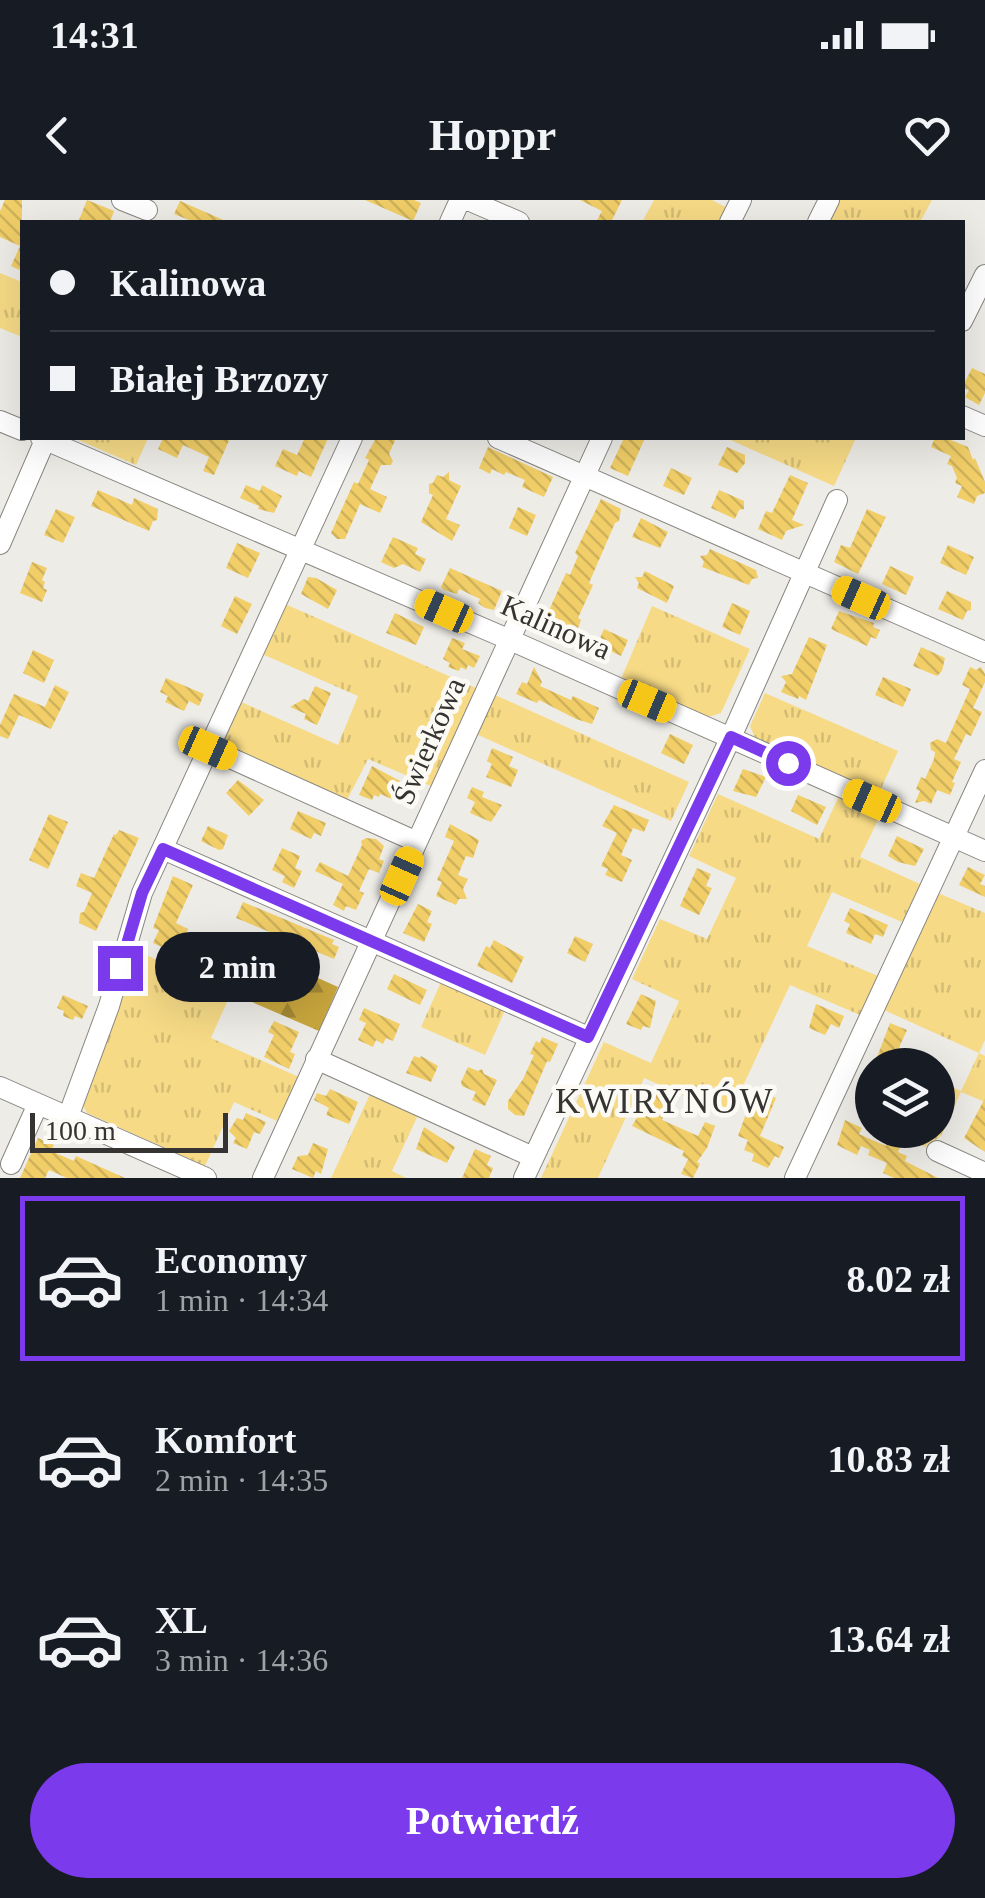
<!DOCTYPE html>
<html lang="pl">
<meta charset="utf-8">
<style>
:root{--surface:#171b24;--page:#242831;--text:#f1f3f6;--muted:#9ea1a6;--line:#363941;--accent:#7c3aed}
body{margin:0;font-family:Georgia,serif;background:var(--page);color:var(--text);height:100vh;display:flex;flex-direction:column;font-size:38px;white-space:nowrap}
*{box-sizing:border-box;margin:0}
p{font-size:32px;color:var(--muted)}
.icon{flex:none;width:55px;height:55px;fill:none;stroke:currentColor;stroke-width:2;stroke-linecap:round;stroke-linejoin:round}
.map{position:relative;height:978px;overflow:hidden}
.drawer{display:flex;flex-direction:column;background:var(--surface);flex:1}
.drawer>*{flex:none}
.guide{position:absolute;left:20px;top:20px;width:945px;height:220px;border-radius:0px;box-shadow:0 10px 40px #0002;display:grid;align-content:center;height:220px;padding:0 30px;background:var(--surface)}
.controls{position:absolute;left:855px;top:848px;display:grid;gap:20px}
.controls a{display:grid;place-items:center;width:100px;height:100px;border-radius:50%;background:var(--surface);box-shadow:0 10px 40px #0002;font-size:50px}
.scale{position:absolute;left:30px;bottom:25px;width:198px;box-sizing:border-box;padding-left:10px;border:5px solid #353432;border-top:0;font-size:28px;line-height:35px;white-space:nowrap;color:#353432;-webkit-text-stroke:8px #fcfaf4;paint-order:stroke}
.end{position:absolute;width:45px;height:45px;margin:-22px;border:12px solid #7c3aed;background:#fff;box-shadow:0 0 0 5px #fff}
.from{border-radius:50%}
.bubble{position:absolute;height:70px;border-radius:35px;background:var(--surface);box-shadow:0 10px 40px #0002;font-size:32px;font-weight:700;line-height:70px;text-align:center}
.car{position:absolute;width:30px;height:60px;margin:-30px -15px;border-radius:12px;box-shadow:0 0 8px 2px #0007;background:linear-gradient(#f5c518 24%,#345 0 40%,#f5c518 0 76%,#345 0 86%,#f5c518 0)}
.guide b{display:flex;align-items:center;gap:35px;height:95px;font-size:38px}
.guide b+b{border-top:2px solid var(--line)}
.guide i{width:25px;height:25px;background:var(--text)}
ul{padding:18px 0 0;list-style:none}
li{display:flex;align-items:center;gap:30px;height:165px;margin:0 20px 15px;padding:0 10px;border:5px solid transparent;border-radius:0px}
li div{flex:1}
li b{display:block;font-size:38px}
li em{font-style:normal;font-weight:700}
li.on{border-color:var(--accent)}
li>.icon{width:90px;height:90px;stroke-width:1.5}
.action{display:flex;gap:20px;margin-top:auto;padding:20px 30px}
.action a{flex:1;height:115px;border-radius:60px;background:var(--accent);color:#fff;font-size:40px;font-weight:700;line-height:115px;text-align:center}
.status{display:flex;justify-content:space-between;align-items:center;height:70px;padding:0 50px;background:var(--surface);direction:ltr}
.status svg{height:28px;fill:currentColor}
header{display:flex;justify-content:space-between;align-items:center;height:130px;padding:0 30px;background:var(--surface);font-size:45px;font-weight:700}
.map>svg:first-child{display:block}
.grass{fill:url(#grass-tufts)}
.forest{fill:url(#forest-firs)}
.building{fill:url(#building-back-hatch)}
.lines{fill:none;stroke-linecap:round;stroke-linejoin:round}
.minor-casing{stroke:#888681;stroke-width:22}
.minor{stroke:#fff;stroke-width:20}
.route{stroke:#7c3aed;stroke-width:12}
.labels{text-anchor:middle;stroke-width:9;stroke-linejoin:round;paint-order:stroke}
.street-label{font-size:30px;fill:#353432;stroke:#fcfaf4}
.quarter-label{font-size:35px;letter-spacing:2.5px;fill:#353432;stroke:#fcfaf4}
</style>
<div class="status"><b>14:31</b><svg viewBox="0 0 49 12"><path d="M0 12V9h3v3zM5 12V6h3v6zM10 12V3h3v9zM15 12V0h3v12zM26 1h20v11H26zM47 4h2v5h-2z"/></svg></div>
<header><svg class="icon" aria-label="back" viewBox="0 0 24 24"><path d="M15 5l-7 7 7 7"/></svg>Hoppr<svg class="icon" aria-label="heart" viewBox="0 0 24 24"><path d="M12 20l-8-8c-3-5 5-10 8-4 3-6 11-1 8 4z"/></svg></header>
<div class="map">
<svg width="985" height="978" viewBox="0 0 985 978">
<defs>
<pattern id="grass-tufts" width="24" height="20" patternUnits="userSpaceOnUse" patternTransform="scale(2.5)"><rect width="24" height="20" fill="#f6da86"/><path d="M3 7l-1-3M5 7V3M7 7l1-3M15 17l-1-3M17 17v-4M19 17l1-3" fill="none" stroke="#d4bc74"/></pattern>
<pattern id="forest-firs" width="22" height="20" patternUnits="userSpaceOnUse" patternTransform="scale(2.5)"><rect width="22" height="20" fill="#c8a63d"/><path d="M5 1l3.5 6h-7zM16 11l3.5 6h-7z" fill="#a38834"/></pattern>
<pattern id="building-back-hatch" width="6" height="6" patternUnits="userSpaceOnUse" patternTransform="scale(2.5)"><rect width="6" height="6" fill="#f1ce68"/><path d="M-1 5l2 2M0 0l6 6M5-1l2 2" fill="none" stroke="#cfb25b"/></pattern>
</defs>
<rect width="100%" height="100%" fill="#eeece7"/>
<path class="grass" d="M654,0H712L731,10L724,22H642Z
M838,0H932L920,22H827Z
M0,73L22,82V137L0,128Z
M74,238H148L136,265Z
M726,238H856L834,286Z
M285,404L476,488L431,586L368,559L347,600L226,547L222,538L239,501L338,545L358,496L262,454Z
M652,406L750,449L721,513L708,517L621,479Z
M765,493L898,551L879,593L755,538L750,526Z
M495,495L689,582L671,621L476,534Z
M718,594L819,639L838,598L880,616L860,657L920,684L902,722L832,692L807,746L878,776L860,815L790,785L729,916L644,878L598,978H541L604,842L651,863L679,801L632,779L660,719L707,739L736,678L689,656Z
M938,693L985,713V840L979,853L985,856V902L961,892L941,936L925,947L887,930H938V881L961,891L979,853L884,810Z
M135,750L231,793L211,838L299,877L277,921L234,902L205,966L87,913L81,902L119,808Z
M442,780L506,808L485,855L421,827Z
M371,892L419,913L392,971L406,978H331Z"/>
<path class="forest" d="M251,748L338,787L319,831L231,793Z"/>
<path class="building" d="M5,0H22V71L11,66L20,46L0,37V11Z
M87,0L114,11L110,22L79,20Z
M365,0H414L421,3L413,21Z
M580,0H622L611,22H596L602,11Z
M180,1L228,22H194L174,14Z
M972,168L985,174V193L979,205L965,197L969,190L962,188Z
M163,238H230L214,275L203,271L209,257L183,245L177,258L158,249Z
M305,238H328L311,277L299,271L297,276L275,266L283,249L297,255Z
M376,238H396L389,254L393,261L391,265H381L370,289L387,297L380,313L360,304L345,339H337L331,333L354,282L358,284L369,260L365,258Z
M624,238H645L628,276L610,268Z
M935,238H946L968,247L973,260L975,258L985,282V293L977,296L974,304L957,297L962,286L955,283L957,278L952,266L947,264L951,256L931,247Z
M488,247L553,277L544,297L522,287L525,280L506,272L504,275L492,269L490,274L479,268Z
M727,247L745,255V263L737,273L718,265Z
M671,268L692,278L684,295L663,286Z
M449,272V280L461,286L446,319L460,325L452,341L421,322L433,295L429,293V284L433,283L437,275L443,277Z
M790,275L808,283L792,320L804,325L786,331L782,340L758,329L766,311L772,313Z
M246,285L260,291L262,285L282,296L274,313L258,309L259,306L240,298Z
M98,290L132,305L134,298L158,309L157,320L153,321L149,331L91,306Z
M719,290L744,301V309L739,310L735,319L711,308Z
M601,299L621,309L619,321L615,323L589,383L593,385L578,418L581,420L571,447L559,441L564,431L545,419L566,373L570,375L578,356L575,353Z
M518,307L536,315L527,336L509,328Z
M56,309L75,317L63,343L44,335Z
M867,309L886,317L858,374L834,362L841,345L850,348Z
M641,318L668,332L660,348L632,337Z
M393,337L418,348L415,354L426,359L420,372L403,364L394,368L381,362Z
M237,343L260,353L248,378L226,368Z
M948,345L974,357L966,375L940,363Z
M710,349L756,370L758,378L752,379L749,385L702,367L704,362L700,356L707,355Z
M32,362L47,368L42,380L45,382L43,388L47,390L42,402L20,393Z
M890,366L914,377L906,395L882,384Z
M450,368L502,391L494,410L485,408L478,403L480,399L459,389L457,394L444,390L441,387Z
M645,371L674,386L667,403L637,388L639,383L635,377H642Z
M308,377L316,378L337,390L328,409L301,394Z
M947,391L971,402V410L967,411L963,420L938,409Z
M235,396L252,404L237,434L221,426Z
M732,403L750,411L740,435L722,427Z
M839,411L874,423L873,427L880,430L876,439L871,437L867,446L831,429Z
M395,413L424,427L416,445L386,433Z
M604,429L628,440L621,456L597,445Z
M809,437L827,445L806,500L799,496L798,499L781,492L786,482L781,476L792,474Z
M452,438L465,443L462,449L480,456L474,468L468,465L466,470L461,467L459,471L448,467L450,463L443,459Z
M921,447L945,458L942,471L937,476L913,466Z
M33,450L54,460L44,483L23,473Z
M534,467L542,482L540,486L571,500L573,496L599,508L592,524L576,519L539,500L537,503L516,494L522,482L527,484Z
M970,467L976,470L981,467L985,474V482L973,508L982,512L971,536L966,534L954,559L961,562L952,582L955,583L950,595L937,590L931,604L924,601L915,603L920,591L916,589L921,577L925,579L934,559L935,552L931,550L930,543L937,539L946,543L970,489L962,485Z
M883,477L911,489L903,507L875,495Z
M166,478L204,494L199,506L189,501L184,511L165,502L168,496L160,492Z
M55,485L69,492L51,529L19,515L8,539L0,536V525L14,494L45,507Z
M315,486L331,493L317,525L304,519L306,514L290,507L304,499L308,501Z
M670,534L693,545L684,564L661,553Z
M492,548L513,557L509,566L518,570L511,587L486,577L492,564L487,561Z
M372,566L400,581L392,599L380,594L379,597L374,595L372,600L359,595Z
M743,569L766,577L756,597L733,591Z
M238,580L264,600L249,616L226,593Z
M472,587L484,592L482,597L502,605L491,622L470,613L475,602L467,598Z
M798,595L826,607L817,625L791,611Z
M614,605L649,620L644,632L633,628L621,655L632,660L622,682L605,675L608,669L601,666L617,633L602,626Z
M298,611L326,623L321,636L314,633L311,639L290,629Z
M49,614L68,622L48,669L29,660Z
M450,624L479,640L473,658L466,656L458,675L468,679L463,689L467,699H459L456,705L436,696L442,682L437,680L454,641L445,637Z
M208,626L228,635L223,649L219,650L201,641Z
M119,630L139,638L96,731L79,723L80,713L84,712L92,693L76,686L81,673L94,678L114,634L116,635Z
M897,636L924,649L915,666L898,662L888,656Z
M366,638L376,639L384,646L379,659L384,661L379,673L369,669L359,691L364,693L356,710L346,706L344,711L333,705L343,684L315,671L320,662L348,676L362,645L361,641Z
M282,648L300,656L295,668L302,671L294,688L282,682L285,676L272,670Z
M968,667L985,675L980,684L985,686V697L959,685Z
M697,668L711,674L706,686L712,688L699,715L680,706Z
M173,676L193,685L176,723L188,729L180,755L171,751L165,754L162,747L153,743L159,730L153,728Z
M243,702L334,740L332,744L339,747L334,759L236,718Z
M418,704L432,711L427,722L432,724L424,742L403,733Z
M850,708L888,725L883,737L875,734L871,744L846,733L850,724L844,721Z
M575,736L593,744L585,762L567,753Z
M494,740L524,757L512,783L477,766L486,746L490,748Z
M394,774L427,790L420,805L387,789Z
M641,794L656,801L650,828L643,826L641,830L626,824Z
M63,795L88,806L82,819L75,816L73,820L63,816L64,811L57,808Z
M816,804L844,816L839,828L831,824L825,835L809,828Z
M364,808L400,824L393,841L386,838L383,844L376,840L373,847L358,840L366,823L359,820Z
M274,821L299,832L290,852L295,854L289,869L264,857L274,835L268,832Z
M890,823L907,830L891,865H874Z
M542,837L558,844L550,862L547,861L524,916L515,915L508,909V901L523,879L534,855L530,854L536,841L540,843Z
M414,856L420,858L421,856L438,866L431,882L406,873Z
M468,867L478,871L482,869L484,874L497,880L485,906L472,900L476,892L462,886L461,882Z
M330,889L358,902L349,924L326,915L329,908L314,900L317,893L326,896Z
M755,889L776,898L760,936L784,947L779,958L775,956L768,968L752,961L754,954L744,950L748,940L738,936Z
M653,890L671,899L662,920L698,936L705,922L715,926L707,948L697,962L700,964L693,978L681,974L688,959L682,956L684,951L632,926Z
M985,898V952L964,938Z
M246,913L266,922L260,934L254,932L247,949L233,943L236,938L229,931L237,918L243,920Z
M845,920L862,928L859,934L886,946L888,939L901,945L898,952L907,956L905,961L938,978H894L883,973L887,963L868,955L870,950L861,946L857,955L837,945Z
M424,927L455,947L447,963L416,949Z
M38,938L54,945L51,951L74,961L76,956L125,978H67L49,970L45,978H20Z
M313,943L328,949L321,974L316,971L313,978L292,969L298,956L308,955Z
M475,949L491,956L487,965L493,968L489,978H462Z"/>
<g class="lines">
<g class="minor-casing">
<path id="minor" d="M122,0L147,10
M468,0L519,22
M450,22L460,0
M730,22L741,0
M818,22L829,0
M962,121L985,75
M962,216L985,226
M0,221L22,230
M41,238L508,439L985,651
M498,238L985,452
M0,344L46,238
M208,548L417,642
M163,649L588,837
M316,859L533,957
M0,887L206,978
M68,917L109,806L142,693L352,238
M937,951L985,973
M11,964L38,904
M263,978L602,238
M524,978L731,537L837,300
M795,978L985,570"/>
</g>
<use href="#minor" class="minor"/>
</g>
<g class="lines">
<path class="route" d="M120,768L142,693L163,649L588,837L731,537L788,563"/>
</g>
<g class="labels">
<g class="street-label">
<text transform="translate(556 427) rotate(24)" y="10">Kalinowa</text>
<text transform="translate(429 541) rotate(-66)" y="10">Świerkowa</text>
</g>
<g class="quarter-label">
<text x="665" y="913">KWIRYNÓW</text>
</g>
</g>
</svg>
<div class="controls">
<a><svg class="icon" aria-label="layers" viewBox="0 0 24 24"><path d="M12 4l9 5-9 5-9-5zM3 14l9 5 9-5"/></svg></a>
</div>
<div class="scale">100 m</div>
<i class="end from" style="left:788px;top:563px"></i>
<i class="end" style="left:120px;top:768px"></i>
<div class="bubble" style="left:155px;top:732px;width:165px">2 min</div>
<i class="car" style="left:861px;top:398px;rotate:294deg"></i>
<i class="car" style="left:444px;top:411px;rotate:294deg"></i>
<i class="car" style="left:647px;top:501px;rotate:113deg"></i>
<i class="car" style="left:208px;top:548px;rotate:114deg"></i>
<i class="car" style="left:872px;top:601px;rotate:294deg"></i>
<i class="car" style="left:402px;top:676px;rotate:24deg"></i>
<div class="guide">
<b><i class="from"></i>Kalinowa</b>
<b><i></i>Białej Brzozy</b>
</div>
</div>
<section class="drawer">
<ul>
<li class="on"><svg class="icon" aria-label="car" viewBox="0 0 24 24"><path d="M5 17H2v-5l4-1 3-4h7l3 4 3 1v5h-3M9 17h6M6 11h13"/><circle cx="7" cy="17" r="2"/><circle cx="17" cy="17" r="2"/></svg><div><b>Economy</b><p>1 min · 14:34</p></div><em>8.02 zł</em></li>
<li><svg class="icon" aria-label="car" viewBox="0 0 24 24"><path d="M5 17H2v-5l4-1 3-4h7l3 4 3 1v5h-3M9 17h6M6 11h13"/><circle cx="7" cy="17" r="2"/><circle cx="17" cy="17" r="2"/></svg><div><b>Komfort</b><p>2 min · 14:35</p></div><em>10.83 zł</em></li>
<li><svg class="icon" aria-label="car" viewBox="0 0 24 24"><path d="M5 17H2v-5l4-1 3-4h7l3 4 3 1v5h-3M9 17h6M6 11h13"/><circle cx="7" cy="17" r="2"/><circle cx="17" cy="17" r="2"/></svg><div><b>XL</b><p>3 min · 14:36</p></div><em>13.64 zł</em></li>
</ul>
<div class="action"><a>Potwierdź</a></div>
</section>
